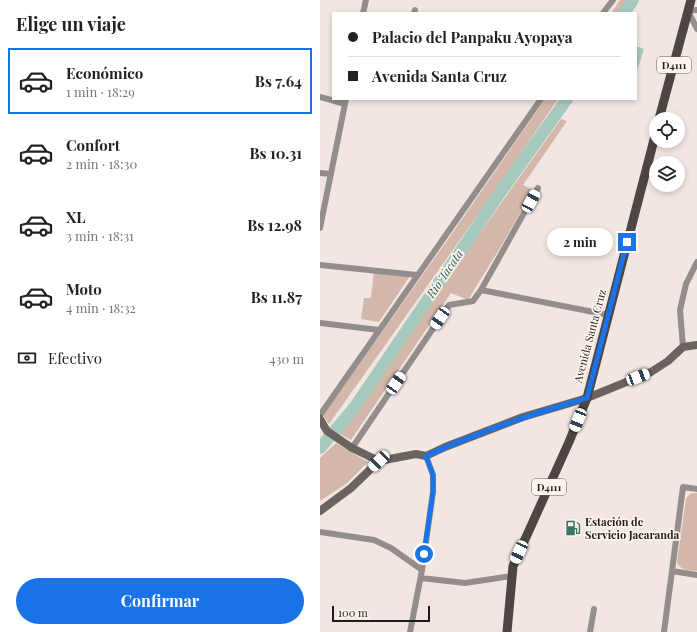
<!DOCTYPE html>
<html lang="es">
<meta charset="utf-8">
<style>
:root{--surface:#fff;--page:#f2f2f2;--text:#222;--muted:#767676;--line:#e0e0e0;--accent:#1a73e8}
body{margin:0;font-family:"Playfair Display",serif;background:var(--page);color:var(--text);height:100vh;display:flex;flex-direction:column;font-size:15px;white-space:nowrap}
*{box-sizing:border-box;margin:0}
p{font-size:13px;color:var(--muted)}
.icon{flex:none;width:22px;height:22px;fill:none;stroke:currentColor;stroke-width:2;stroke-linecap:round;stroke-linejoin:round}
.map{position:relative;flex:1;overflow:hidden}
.drawer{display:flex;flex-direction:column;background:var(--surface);width:320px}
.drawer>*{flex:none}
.hud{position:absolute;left:12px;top:12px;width:305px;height:88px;border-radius:0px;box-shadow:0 2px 6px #0003;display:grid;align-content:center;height:88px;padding:0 16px;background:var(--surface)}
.fabs{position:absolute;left:329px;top:112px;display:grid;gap:8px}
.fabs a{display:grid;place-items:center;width:36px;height:36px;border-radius:50%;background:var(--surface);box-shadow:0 2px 6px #0003;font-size:20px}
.scale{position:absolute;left:12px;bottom:10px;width:98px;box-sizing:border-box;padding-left:4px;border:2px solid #201c1b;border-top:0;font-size:11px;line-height:14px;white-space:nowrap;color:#201c1b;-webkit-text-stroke:3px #fff3ee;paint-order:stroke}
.end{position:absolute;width:18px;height:18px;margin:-9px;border:5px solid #1a73e8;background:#fff;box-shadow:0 0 0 2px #fff}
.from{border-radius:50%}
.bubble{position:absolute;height:28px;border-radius:14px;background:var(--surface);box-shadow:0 2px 6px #0003;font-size:13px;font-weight:700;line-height:28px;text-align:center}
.car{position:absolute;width:12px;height:24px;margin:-12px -6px;border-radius:5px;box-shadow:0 0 3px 1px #0007;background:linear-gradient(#fff 24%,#345 0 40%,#fff 0 76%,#345 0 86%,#fff 0)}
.hud b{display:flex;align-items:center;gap:14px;height:38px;font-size:15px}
.hud b+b{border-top:1px solid var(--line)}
.hud i{width:10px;height:10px;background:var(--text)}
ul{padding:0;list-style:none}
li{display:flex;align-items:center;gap:12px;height:66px;margin:0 8px 6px;padding:0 8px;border:2px solid transparent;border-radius:0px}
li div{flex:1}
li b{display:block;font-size:15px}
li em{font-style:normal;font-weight:700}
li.selected{border-color:var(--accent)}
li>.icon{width:36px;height:36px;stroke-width:1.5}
h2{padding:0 16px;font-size:18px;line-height:48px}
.pay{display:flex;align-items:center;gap:10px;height:44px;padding:0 16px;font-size:15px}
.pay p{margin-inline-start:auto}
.primary-button{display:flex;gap:8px;margin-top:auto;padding:8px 16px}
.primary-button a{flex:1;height:46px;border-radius:24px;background:var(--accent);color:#fff;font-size:16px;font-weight:700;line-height:46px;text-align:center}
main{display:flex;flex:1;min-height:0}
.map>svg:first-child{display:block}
.green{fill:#d4b7ab}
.water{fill:#a6c9be}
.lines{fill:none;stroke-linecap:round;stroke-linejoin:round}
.river{stroke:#a6c9be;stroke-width:12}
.street{stroke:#938e8c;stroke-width:6}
.secondary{stroke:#6a6360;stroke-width:8}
.primary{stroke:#4d4642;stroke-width:9}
.route{stroke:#1a73e8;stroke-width:5}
.labels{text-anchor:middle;stroke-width:3.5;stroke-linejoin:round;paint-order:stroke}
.shield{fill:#fff3ee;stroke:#635c5a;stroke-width:1}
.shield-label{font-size:10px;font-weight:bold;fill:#201c1b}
.street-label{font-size:11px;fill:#201c1b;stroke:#fff3ee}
.poi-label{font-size:11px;font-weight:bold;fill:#201c1b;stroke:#fff3ee;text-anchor:start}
.water-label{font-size:12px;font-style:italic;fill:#236454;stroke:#fff3ee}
</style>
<main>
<section class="drawer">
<h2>Elige un viaje</h2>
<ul>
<li class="selected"><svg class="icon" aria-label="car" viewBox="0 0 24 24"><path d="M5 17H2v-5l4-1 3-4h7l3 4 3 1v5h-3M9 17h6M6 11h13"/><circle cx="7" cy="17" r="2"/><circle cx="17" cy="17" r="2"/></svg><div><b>Económico</b><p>1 min · 18:29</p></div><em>Bs 7.64</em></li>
<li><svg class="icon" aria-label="car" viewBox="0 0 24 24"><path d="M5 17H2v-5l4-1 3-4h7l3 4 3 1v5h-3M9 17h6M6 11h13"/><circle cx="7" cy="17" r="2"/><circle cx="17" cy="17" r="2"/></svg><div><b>Confort</b><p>2 min · 18:30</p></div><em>Bs 10.31</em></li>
<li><svg class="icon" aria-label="car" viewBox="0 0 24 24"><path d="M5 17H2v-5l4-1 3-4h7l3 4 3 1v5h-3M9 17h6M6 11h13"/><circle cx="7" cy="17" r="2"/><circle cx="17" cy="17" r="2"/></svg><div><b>XL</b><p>3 min · 18:31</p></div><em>Bs 12.98</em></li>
<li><svg class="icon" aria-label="car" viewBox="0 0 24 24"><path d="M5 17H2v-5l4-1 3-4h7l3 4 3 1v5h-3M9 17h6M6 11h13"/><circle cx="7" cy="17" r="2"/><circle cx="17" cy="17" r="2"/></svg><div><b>Moto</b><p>4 min · 18:32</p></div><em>Bs 11.87</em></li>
</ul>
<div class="pay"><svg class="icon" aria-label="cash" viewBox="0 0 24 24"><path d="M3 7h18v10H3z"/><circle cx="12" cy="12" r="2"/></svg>Efectivo<p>430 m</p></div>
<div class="primary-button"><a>Confirmar</a></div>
</section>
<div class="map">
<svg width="377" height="632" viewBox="0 0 377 632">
<rect width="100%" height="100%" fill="#f1e6e1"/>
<path class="green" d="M300,0H308L299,13H291Z
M225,99H238L179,185L9,424L3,415L131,235Z
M241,119L247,121L203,185L213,190L180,248L148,300L131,293L31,440L18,433L58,381L123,285Z
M54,270L90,276L59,322L41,319L44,298H51Z
M16,443L48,462L27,483L0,501V458Z
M372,493H377V571C369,570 360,571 357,562L366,499L369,495Z"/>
<path class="water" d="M316,46L324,49L318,68H316Z"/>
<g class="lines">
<path class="river" d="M304,13L313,0
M0,448L34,408L182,190L247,99"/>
<path class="street" d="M377,10L368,11L377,29
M43,13L46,0
M94,13L95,10
M283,13L293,0
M0,97L25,104
M0,173L11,174
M0,228L26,99
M0,265L97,275
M161,290L289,315
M0,323L59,330
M363,347L360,310L366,284L377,262
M0,415L221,99
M32,448L129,305L153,301L161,290L218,188
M0,532L54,540L71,548L102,570
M352,571L377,575
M101,578L145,583L192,576
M90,632L102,570L113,492V475L106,456
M270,632L274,609
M344,632L363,487L377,489"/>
<path class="secondary" d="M0,419L7,431L32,448L59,461
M0,511L31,488L59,461L96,454L106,456L125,447L203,417L267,398L331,372L348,361L363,347L377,345"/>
<path class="primary" d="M339,119L371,0
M187,632L193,566L249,442L267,398L336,132"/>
</g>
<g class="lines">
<path class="route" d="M104,554L113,492V475L106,456C158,432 212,414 267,398L307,242"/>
</g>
<defs>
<g id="fuel-bare" transform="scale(1.2)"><path d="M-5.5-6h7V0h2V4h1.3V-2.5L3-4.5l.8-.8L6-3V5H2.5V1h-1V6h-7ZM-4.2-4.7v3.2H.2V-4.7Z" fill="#357665" stroke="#fff3ee" stroke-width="2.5" paint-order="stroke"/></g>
</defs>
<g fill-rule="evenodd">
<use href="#fuel-bare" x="253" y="528"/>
</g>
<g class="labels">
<g class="shield">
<rect x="337" y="57" width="34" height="16" rx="3"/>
<rect x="212" y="479" width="34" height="16" rx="3"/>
</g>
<g class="shield-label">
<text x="354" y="69">D4111</text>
<text x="229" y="491">D4111</text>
</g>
<g class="street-label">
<text transform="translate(270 336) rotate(-75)" y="4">Avenida Santa Cruz</text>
</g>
<g class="poi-label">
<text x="265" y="526">Estación de<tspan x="265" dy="13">Servicio Jacaranda</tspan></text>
</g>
<g class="water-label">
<text transform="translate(125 274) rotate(-56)" y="4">Río Tacata</text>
</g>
</g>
</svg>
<div class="fabs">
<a><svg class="icon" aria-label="locate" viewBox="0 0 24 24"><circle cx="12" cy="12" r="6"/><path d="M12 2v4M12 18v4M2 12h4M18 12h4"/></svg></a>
<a><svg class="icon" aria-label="layers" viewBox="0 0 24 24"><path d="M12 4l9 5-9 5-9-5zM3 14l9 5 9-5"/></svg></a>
</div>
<div class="scale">100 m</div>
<i class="end from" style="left:104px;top:554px"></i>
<i class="end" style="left:307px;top:242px"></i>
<div class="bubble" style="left:227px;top:228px;width:66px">2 min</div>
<i class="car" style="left:211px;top:201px;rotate:29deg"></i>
<i class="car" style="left:120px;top:318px;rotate:214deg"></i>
<i class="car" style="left:318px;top:377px;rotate:69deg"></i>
<i class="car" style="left:76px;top:383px;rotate:34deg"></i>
<i class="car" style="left:258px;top:420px;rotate:202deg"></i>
<i class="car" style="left:59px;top:461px;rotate:226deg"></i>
<i class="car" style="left:199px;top:552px;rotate:205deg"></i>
<div class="hud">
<b><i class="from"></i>Palacio del Panpaku Ayopaya</b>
<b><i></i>Avenida Santa Cruz</b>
</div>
</div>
</main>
